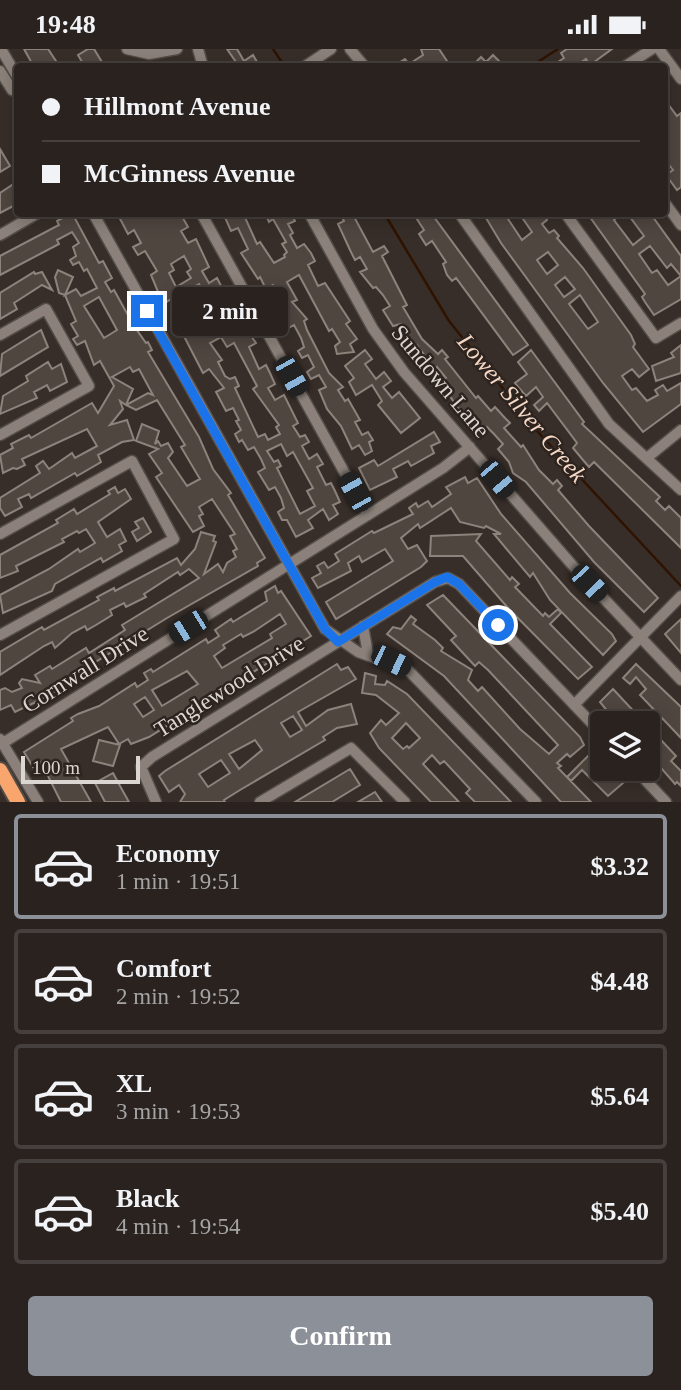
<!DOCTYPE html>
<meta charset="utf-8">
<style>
:root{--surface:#29221f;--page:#312a28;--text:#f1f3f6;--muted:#a5a4a4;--line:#453f3d;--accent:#8c9099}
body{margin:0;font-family:Georgia,serif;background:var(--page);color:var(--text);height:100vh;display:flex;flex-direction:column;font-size:26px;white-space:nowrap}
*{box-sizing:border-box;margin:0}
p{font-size:23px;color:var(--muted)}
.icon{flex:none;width:38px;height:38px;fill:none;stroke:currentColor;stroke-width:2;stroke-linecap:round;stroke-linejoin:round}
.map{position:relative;height:753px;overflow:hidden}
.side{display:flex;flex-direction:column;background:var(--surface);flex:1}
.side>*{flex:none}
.top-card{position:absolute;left:14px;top:14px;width:654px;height:154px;border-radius:7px;box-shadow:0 4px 18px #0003,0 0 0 2px var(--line);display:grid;align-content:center;height:154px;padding:0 28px;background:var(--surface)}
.fabs{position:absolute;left:590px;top:662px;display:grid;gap:14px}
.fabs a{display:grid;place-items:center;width:70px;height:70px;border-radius:7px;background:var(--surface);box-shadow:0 4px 18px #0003,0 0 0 2px var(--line);font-size:35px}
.scale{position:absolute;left:21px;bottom:18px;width:119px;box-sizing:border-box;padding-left:7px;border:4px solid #dcd6d2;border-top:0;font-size:19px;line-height:24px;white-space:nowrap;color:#dcd6d2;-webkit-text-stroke:5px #2d241f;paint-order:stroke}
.end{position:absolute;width:32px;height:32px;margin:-16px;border:9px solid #1a73e8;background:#fff;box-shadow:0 0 0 4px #fff}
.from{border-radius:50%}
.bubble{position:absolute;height:49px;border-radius:7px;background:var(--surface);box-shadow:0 4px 18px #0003,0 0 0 2px var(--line);font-size:23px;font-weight:800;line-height:49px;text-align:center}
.car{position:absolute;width:21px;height:42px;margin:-21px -10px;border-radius:9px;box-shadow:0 0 5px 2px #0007;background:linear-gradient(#222 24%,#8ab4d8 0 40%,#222 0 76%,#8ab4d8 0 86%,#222 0)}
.top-card b{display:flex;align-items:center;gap:24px;height:66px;font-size:26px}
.top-card b+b{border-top:2px solid var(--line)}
.top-card i{width:18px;height:18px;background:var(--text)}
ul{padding:12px 0 0;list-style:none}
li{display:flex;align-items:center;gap:21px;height:105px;margin:0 14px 10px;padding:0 14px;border:4px solid var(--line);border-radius:7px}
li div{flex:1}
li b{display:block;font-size:26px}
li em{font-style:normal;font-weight:800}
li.current{border-color:var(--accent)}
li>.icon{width:63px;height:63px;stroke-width:1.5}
.cta{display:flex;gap:14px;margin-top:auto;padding:14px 28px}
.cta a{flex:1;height:80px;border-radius:7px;background:var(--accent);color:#fff;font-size:28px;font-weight:800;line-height:80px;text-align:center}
.status{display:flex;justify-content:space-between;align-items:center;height:49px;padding:0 35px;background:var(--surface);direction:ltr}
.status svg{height:19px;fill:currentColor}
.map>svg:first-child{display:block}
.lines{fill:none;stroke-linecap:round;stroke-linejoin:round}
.stream{stroke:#2f1300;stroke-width:2.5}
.building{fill:#504640;stroke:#8d837c;stroke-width:2;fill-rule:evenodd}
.minor-casing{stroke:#534c47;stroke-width:13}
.highway-casing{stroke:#534c47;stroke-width:18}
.minor{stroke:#8b817a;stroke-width:10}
.highway{stroke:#f8a66d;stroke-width:14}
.route{stroke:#1a73e8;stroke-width:9}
.labels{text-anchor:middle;stroke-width:5;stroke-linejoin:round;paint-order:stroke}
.street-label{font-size:23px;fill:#dcd6d2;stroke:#2d241f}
.water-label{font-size:24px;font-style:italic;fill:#f6d9c7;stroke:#2d241f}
</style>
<div class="status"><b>19:48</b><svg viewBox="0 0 49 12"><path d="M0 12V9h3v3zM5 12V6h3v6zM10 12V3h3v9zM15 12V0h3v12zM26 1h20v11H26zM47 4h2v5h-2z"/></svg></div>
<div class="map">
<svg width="681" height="753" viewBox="0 0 681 753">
<rect width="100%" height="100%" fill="#372e29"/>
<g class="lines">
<path class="stream" d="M273,0L285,18
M530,18L558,0
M384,164L449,272L537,382L681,537"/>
</g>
<path class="building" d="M24,0H48L58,15L34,18Z
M88,0H94L105,18H85L78,6Z
M227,0H237L244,12L253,6L260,18H235L238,16Z
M421,0H439L451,18H392L405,10L409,15L423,6Z
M567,0H612L590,16L586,10L574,18H550L564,9L561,4Z
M493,6L501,14L497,18H471L481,8L486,13Z
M665,51L677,67L681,64V138L677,141L666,126L673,121L665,111Z
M0,100L10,117L0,123Z
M18,132L15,156L0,164V144Z
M72,164L99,214L103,212L112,229L105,233L111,243L114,241L134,277L146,294L148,293L152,301L148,303L199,388L213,420L231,444L228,446L265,509L257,514L258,517L167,569L73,627L75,629L69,633L67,630L57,637L59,640L40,651L15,663L11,656L0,661V641L5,639L12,643L22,639L19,634L22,630L40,634L35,626L50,617L52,620L86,599L89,604L125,581L122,576L199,529L189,520L180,526L178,523L144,545L146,548L126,558L124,554L110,561L112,566L96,576L87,581L85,577L72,584L55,599L52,593L44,597L0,626V603L42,578L44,581L99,551L97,548L114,539L115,542L177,509L181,516L195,500L201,483L215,487L213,492L216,493L204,525L218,515L223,523L227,514L236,508L233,502L237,500L230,487L235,485L212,450L199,458L203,465L199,467L204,477L193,483L160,434L156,428L162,424L149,405L158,400L136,392L142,375L159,382L155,395L158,392L161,397L168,394L173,403L168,409L187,437L200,430L181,398L185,396L157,351L136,361L126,356L148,344L153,346L139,320L133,323L130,318L112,328L133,340L126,356L120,352L123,360L110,376L127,371L134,391L122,393L98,406L101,413L77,427L75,424L31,449L29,445L18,450L22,458L5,467L0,459V449L40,424L36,417L43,412L49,420L72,404L75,409L97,397L87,380L22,410L25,416L17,420L13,419L3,424L0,406L13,399L11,395L29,386L31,389L92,354L98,364L114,337L100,312L94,316L85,292L77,296L73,290L78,287L71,275L76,272L65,246L59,244L55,228L58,221L73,228L65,246L76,240L81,247L97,239L87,220L84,222L79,213L73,216L70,211L76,207L73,198L79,194L72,183L57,191L59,195L0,226V207L59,176L57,172ZM99,248L117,281L104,289L84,257Z
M117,164H180L188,178L181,182L188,194L196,190L209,218L202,222L209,234L217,229L236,266L231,269L238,281L244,277L256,294L249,298L259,320L266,316L270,324L275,335L268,339L275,351L284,346L298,374L293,377L300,388L305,386L309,393L302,397L309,410L317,405L323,415L317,418L326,436L331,434L335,442L340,453L333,456L338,465L329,471L323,460L308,471L313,479L296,488L287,471H282L278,463L284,459L281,449L275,438L269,441L258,423L265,419L261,410L254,398L248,401L242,391L239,393L235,385L241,381L236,372L239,371L233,359L226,362L216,343L224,339L209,320L203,324L173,266L180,261L173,249L163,255L151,226L157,222L145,202L138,206L133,198L141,194L134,181L128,185ZM184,207L191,220L187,223L191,229L176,238L169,224L174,221L171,215ZM199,235L210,256L194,265L182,244ZM210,263L218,277L206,284L198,270ZM221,288L227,298L234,294L257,337L253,340L279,376L276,378L280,385L268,391L265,385L258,388L235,339L239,337L235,328L230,330L225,327L218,313L222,311L210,294ZM281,395L287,407L293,403L313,439L307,442L315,457L300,465L277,419L281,417L278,411L274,413L267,402Z
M223,164H243L257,195L260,193L274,214L285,208L284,206L287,203L282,195L286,193L273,170L269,173L265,164H291L295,172L288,175L293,184L290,186L297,199L304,195L311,204L315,212L308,216L318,237L325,234L350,272L346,275L357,290L350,295L354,303L337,305L335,297L340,293L332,280L329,282L299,226L287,233L297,251L292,253L307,270L304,272L307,281L329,324L343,338L338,341L345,352L348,350L360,371L355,373L362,386L368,383L373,391L369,393L372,402L365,406L359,396L352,400L341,377L327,360L319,341L326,338L319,326L311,330L307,323L314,318L308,306L302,309L298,302L304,298L301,289L294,276L287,280L274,261L271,253L279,248L273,236L266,240L260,228L258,230L241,204L248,200L238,179L231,182Z
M340,164H352L373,203L384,197L388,203L382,207L407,256L403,258L422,290L438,305L442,301L448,308L445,310L476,349L478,347L491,362L495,358L505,369L510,374L504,379L521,398L523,396L539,421L553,435L557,431L562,437L558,441L589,477L658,549L644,563L594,513L526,433L513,424L509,413L498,400L503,395L494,385L487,378L481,384L460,362L441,334L446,329L437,318L429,324L422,316L428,311L417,296L409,302L402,294L409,288L401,275L393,277L383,261L390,257L383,246L376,238L373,239L360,223L367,220L360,208L355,211L350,201L338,175L344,172Z
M413,164H431L528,296L513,306L456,229L452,232L447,226L443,215L446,213L432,192L426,196L419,185L424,181Z
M483,164H504L522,191L532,183L519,164H543L547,171L542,175L549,184L554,181L559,187L557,189L583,219L631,286L635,295L633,298L649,320L639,328L632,320L622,327L632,341L636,339L647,352L658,346L655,341L663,336L667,342L681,334V355L643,383L603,334L501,194ZM548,203L558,216L547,225L537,211ZM565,228L575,240L564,248L555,236ZM580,246L598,273L588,280L569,255Z
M587,164H621L614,171L633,196L644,187L627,164H650L681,207V250L654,266L645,253L642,248L645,245ZM650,197L667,219L671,215L681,227L668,236L657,221L652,224L639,205Z
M34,223L35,225L42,223L52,241L42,236L14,254L17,260L0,270V244Z
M41,281L48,298L0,327L2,305Z
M681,296V324L656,332L652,317L674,308L671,304Z
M365,301L372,310L365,315L376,330L384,323L391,332L383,338L392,349L399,343L420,369L401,384L378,356L382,352L372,336L356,346L349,333L354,329L345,317Z
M531,301L584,373L582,375L660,448L656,452L665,461L669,457L681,469V499L594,413L589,418L583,411L573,399L577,394L547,354L539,362L534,356L543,348L536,338L526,347L519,339L515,334L527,325L518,313Z
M48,313L52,320L61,315L67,333L50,342L47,336L34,343L37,349L0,365L3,347L28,332L26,327Z
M434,383L440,393L431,397L434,404L411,417L408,412L393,420L397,428L370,441L359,419L374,411L378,417Z
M465,428L468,434L477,429L501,465L570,544L612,585L616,592L603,606L550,551L533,524L530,528L494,485H501L486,477L484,479L460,473L451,459L420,479L418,475L401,489L408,500L417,496L427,512L421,518L336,570L326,553L393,512L385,500L362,513L359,507L348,514L351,522L318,539L312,529L321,524L317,517L324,513L328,519L339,512L335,505L372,482L374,484L413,465L409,459L416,454L418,458L428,452L432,458L451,445L446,438Z
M115,438L118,444L125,440L131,450L98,473L107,488L120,480L126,492L119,496L122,502L103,513L101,509L55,535L52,542L3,564L0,546L49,520L78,500L80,503L95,494L86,480L79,484L77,482L62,490L64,493L16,517L18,522L0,529V506L58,474L56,471L74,460L77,465L110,445L108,442Z
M143,469L151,483L137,492L132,483L139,479L135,473Z
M481,485L476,492L510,531L512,528L519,535L515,538L543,567L545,564L549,568L558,560L561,564L550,575L592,618L578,630L508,559L463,507H430L431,487Z
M275,537L278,544L281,542L311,587L149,688L131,695L128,690L119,695L108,678L61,700L91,753H61L41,713L33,718L24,703L73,672L71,669L78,665L99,657L135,634L137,638L148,631L144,624L151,620L153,623L206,590L208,594L219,587L215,581L231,570L233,573L267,552L265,543ZM280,565L286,575L270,585L272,589L222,619L214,607L225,599L223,596L241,585L243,588L253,583ZM187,622L198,635L162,657L152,641ZM145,648L154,661L143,668L134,655Z
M443,546L580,688L584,696L570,708L567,705L557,714L561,717L558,719L591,753H561L444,627L387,585L393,578L401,580L411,567L416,571L413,575L435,591L443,599L441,602L472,621L468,631L478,642L482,638L520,680L549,705L558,696L488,621L479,613L475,617L451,591L456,587L427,556Z
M681,570V604L665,585Z
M337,615L341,621L348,618L356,630L298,663L306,677L328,661L351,655L357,675L337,679L323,688L325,691L240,741L224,751L225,753H180L185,745L179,736L169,743L159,727L165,722ZM293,667L302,681L290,688L281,674ZM255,691L262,701L239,720L229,705ZM221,711L230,724L208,738L199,725Z
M636,615L681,658V689L640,646L646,640L636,628L630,635L623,629Z
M365,624L376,627L375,635L385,636L387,632L407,645L511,753H475L466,744L470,740L444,712L440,715L432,706L423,715L459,753H431L379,699L370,684L381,671L386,676L399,664L376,646L362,644ZM406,674L420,689L409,699L407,697L403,700L392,689Z
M613,640L639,668L642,666L650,674H617L600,653Z
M648,677L676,707L671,712L681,722V737L677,733L675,735L648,704Z
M99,691L120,696L113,717L93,712Z
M593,702L602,712V719L623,734L608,747L582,721L571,732L567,728Z
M350,720L360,736L332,753H295Z
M113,724L120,737L129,753H105L95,734Z
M375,743L382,753H358Z"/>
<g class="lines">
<g class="minor-casing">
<path id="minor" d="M1,0L18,29
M127,0L149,5L177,0
M198,0L203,18
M350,0L365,18
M659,0L681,30
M304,18L331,0
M624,18L652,0
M0,22L12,41L18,43
M665,154L681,176
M93,164L325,580L358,603L408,621L536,753
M201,164L368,466
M309,164L373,280L404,323L574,518L681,631
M459,164L609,375L681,441
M565,164L656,289L681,274
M0,186L38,164
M0,286L46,260L89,337L0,386
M648,408L681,381
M0,485L132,412L174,490L0,586
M363,577L368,605
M574,656L681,547
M0,690L38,753
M3,694L443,419L470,398
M634,719L666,753
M156,753L141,718L152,708L435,533L448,529L459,535L602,685
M260,753L351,699L405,753"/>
</g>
<g class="highway-casing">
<path id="highway" d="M0,721L18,753"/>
</g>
<use href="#minor" class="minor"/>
<use href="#highway" class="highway"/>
</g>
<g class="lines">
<path class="route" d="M147,262L325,580L338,593L435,533L447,528L459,535L498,576"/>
</g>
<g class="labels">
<g class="street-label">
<text transform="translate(441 332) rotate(50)" y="8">Sundown Lane</text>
<text transform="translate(85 620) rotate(-32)" y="8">Cornwall Drive</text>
<text transform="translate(229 637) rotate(-32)" y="8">Tanglewood Drive</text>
</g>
<g class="water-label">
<text transform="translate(522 359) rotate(50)" y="8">Lower Silver Creek</text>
</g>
</g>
</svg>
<div class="fabs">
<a><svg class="icon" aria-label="layers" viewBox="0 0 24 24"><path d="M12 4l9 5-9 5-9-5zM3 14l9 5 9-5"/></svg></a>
</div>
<div class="scale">100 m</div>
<i class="end from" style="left:498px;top:576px"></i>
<i class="end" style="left:147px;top:262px"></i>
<div class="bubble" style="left:172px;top:238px;width:116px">2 min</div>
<i class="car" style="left:291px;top:327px;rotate:151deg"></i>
<i class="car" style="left:497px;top:430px;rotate:140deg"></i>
<i class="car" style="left:355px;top:443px;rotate:331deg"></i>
<i class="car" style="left:589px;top:534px;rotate:136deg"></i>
<i class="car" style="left:188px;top:578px;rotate:238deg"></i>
<i class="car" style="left:391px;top:612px;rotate:116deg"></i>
<div class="top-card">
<b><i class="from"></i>Hillmont Avenue</b>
<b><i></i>McGinness Avenue</b>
</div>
</div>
<section class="side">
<ul>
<li class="current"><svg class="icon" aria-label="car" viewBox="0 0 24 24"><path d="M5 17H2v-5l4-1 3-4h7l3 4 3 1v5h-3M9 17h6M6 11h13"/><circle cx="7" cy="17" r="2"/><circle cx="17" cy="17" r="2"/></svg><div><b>Economy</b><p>1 min · 19:51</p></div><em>$3.32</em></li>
<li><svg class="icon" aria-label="car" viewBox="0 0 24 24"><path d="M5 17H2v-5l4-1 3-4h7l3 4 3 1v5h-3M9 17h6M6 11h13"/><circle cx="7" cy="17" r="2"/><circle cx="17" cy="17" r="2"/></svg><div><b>Comfort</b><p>2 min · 19:52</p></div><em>$4.48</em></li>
<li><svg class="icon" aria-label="car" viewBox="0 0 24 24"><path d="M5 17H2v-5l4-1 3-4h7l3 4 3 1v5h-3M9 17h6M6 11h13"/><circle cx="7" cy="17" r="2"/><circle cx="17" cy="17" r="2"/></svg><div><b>XL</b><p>3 min · 19:53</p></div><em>$5.64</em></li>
<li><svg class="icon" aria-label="car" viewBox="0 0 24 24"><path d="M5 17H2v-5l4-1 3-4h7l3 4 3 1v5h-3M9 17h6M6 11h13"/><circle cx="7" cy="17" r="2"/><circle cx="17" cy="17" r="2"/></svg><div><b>Black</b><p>4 min · 19:54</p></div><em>$5.40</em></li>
</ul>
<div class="cta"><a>Confirm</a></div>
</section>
